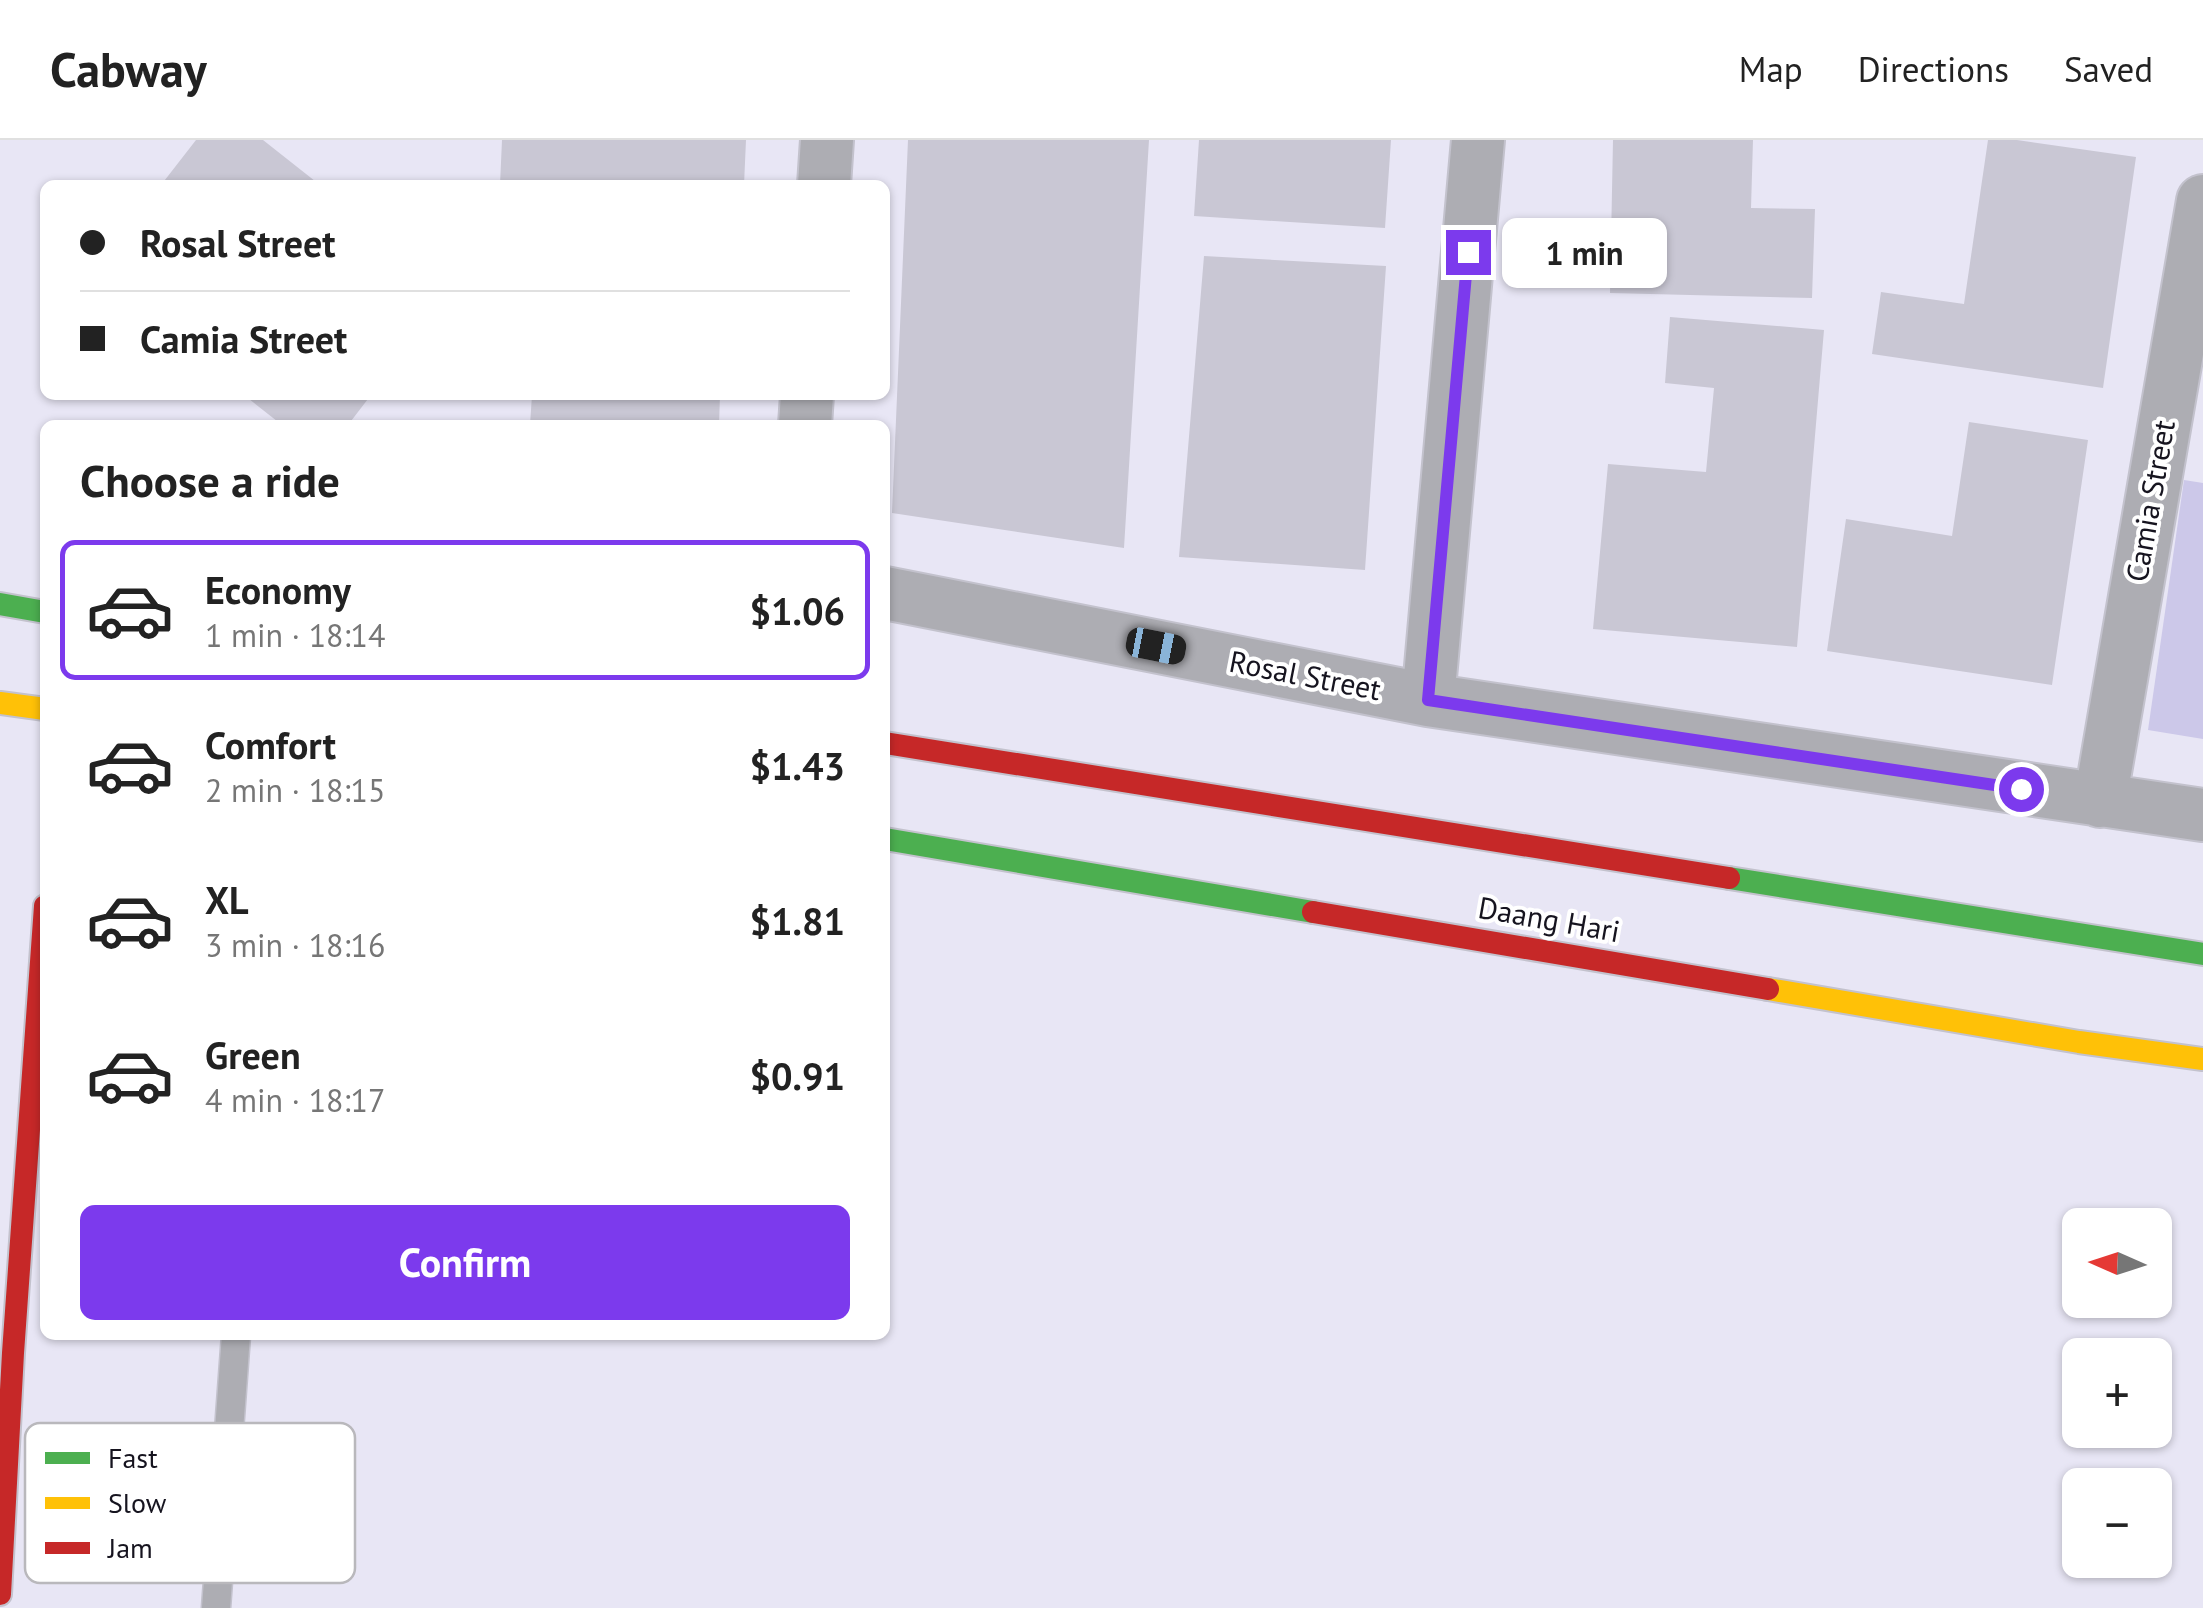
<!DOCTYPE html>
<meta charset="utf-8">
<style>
:root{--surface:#fff;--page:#f6f6f6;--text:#222;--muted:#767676;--line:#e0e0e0;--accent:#7c3aed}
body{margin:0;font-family:"PT Sans",sans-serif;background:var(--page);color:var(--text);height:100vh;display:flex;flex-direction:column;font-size:38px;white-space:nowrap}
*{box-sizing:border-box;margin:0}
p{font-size:32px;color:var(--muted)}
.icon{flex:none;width:55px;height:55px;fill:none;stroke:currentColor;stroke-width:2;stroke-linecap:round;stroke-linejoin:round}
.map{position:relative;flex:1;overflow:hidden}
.drawer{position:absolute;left:40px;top:280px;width:850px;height:920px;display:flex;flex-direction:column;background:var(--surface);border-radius:15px;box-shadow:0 2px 8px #0004}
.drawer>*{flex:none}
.banner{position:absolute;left:40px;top:40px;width:850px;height:220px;border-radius:15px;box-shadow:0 2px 8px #0004;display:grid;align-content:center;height:220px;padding:0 40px;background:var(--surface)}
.needle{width:65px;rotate:273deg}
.buttons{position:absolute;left:2062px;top:1068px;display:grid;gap:20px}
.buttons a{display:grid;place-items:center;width:110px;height:110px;border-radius:15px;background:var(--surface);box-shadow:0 2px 8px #0004;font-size:50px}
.end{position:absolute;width:45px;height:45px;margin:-22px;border:12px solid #7c3aed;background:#fff;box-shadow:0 0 0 5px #fff}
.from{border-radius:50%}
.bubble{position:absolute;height:70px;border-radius:15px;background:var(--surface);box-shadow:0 2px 8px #0004;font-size:32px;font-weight:700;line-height:70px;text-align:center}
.car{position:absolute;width:30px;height:60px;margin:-30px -15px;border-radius:12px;box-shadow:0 0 8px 2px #0007;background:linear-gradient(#222 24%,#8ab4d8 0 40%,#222 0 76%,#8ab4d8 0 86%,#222 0)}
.banner b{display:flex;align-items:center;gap:35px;height:95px;font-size:38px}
.banner b+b{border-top:2px solid var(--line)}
.banner i{width:25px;height:25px;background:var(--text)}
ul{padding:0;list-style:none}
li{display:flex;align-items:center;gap:30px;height:140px;margin:0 20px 15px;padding:0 20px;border:5px solid transparent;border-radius:15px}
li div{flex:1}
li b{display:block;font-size:38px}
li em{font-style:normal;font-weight:700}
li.selected{border-color:var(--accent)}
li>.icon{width:90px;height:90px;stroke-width:1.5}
h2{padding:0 40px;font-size:45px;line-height:120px}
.primary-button{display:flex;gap:20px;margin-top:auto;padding:20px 40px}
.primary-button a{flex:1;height:115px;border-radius:15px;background:var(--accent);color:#fff;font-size:40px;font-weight:700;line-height:115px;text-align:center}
header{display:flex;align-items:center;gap:60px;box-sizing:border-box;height:140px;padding:0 50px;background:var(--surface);border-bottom:2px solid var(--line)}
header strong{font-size:48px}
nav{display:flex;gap:55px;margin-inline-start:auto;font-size:35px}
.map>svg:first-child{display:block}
.green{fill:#ccc8e9}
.building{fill:#c9c7d4}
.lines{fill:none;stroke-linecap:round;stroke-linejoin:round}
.lane-casing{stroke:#c3c2cd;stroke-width:31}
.street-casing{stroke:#c3c2cd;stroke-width:56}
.fast-casing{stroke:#c3c2cd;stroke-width:26}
.slow-casing{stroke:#c3c2cd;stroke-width:26}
.jam-casing{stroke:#c3c2cd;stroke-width:26}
.lane{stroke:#adadb3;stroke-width:28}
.street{stroke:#adadb3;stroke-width:52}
.fast{stroke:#4caf50;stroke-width:22}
.slow{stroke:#ffc107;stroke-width:22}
.jam{stroke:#c62828;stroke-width:22}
.route{stroke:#7c3aed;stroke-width:12}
.labels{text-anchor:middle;stroke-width:8;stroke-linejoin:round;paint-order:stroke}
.street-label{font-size:30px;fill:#16141f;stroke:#fff}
.key{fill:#fff;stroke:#b9b8bc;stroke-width:2.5}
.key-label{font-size:28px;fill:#16141f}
</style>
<header>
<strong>Cabway</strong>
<nav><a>Map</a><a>Directions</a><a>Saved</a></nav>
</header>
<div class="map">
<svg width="2203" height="1468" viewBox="0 0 2203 1468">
<rect width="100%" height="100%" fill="#e8e6f5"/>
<path class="green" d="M2184,340L2203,343V599L2148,590Z"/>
<path class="building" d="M196,0H263L320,45H161Z
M502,0H746L744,45H500Z
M908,0H1149L1124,408L892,373Z
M1199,0H1391L1385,88L1194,76Z
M1613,0H1753L1751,68L1815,69L1812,158L1610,153Z
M1988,0H2017L2136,17L2103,248L1872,214L1881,152L1964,164Z
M1204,116L1386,126L1365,430L1179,417Z
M1670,177L1824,190L1797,507L1593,489L1608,324L1706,332L1714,248L1665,243Z
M244,255H371L348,285H282Z
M532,255H720L719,285H530Z
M1969,282L2088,300L2052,545L1827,511L1846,379L1952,396Z"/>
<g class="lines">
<g class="lane-casing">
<path id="lane" d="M216,1468L236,1195"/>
</g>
<g class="street-casing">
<path id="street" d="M824,45L827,0
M805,285L807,255
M885,453L1428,560L2203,675
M1428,560L1478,0
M2100,661L2203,61"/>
</g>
<g class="fast-casing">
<path id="fast" d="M0,464L45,472
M885,699L1313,772
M1729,738L2203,814"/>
</g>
<g class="slow-casing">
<path id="slow" d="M0,563L45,569
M1768,849L2079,902L2203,919"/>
</g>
<g class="jam-casing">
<path id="jam" d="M885,603L1729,738
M1313,772L1768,849
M0,1454L13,1213L45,766"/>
</g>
<use href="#lane" class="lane"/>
<use href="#street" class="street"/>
<use href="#fast" class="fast"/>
<use href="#slow" class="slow"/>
<use href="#jam" class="jam"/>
</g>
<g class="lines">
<path class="route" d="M1468,112L1428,560L2021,649"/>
</g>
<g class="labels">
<g class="street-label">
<text transform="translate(2151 361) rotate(-80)" y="10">Camia Street</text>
<text transform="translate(1305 536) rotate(11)" y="10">Rosal Street</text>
<text transform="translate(1549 780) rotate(10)" y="10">Daang Hari</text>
</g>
</g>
<rect x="25" y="1283" width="330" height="160" rx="15" class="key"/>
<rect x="45" y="1312" width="45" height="12" fill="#4caf50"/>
<rect x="45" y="1357" width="45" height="12" fill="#ffc107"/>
<rect x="45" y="1402" width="45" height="12" fill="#c62828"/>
<g class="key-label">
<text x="108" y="1328">Fast</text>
<text x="108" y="1373">Slow</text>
<text x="108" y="1418">Jam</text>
</g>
</svg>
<div class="buttons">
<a><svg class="needle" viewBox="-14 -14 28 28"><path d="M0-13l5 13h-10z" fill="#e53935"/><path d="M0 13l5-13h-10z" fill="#767676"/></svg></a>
<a>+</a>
<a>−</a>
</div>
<i class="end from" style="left:2021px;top:649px"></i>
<i class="end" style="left:1468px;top:112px"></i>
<div class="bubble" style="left:1502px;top:78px;width:165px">1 min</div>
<i class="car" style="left:1156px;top:506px;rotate:101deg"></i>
<div class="banner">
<b><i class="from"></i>Rosal Street</b>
<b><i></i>Camia Street</b>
</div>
<section class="drawer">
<h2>Choose a ride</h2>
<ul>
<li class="selected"><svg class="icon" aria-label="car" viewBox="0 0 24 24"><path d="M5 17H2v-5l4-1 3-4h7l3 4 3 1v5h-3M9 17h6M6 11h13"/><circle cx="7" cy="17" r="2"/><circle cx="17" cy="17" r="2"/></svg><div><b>Economy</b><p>1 min · 18:14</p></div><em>$1.06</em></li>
<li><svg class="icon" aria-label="car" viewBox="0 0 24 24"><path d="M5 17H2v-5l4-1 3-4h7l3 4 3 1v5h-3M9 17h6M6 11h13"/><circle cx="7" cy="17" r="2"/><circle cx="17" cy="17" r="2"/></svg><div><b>Comfort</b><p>2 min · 18:15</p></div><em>$1.43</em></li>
<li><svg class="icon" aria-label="car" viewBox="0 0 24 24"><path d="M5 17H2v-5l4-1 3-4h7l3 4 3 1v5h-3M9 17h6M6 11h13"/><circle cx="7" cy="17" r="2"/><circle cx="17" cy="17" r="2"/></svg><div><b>XL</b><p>3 min · 18:16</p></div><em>$1.81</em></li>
<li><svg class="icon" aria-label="car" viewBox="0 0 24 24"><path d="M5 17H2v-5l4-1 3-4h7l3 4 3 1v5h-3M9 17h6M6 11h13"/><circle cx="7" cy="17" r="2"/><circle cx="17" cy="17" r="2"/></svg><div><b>Green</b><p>4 min · 18:17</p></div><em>$0.91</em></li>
</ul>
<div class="primary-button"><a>Confirm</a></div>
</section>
</div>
